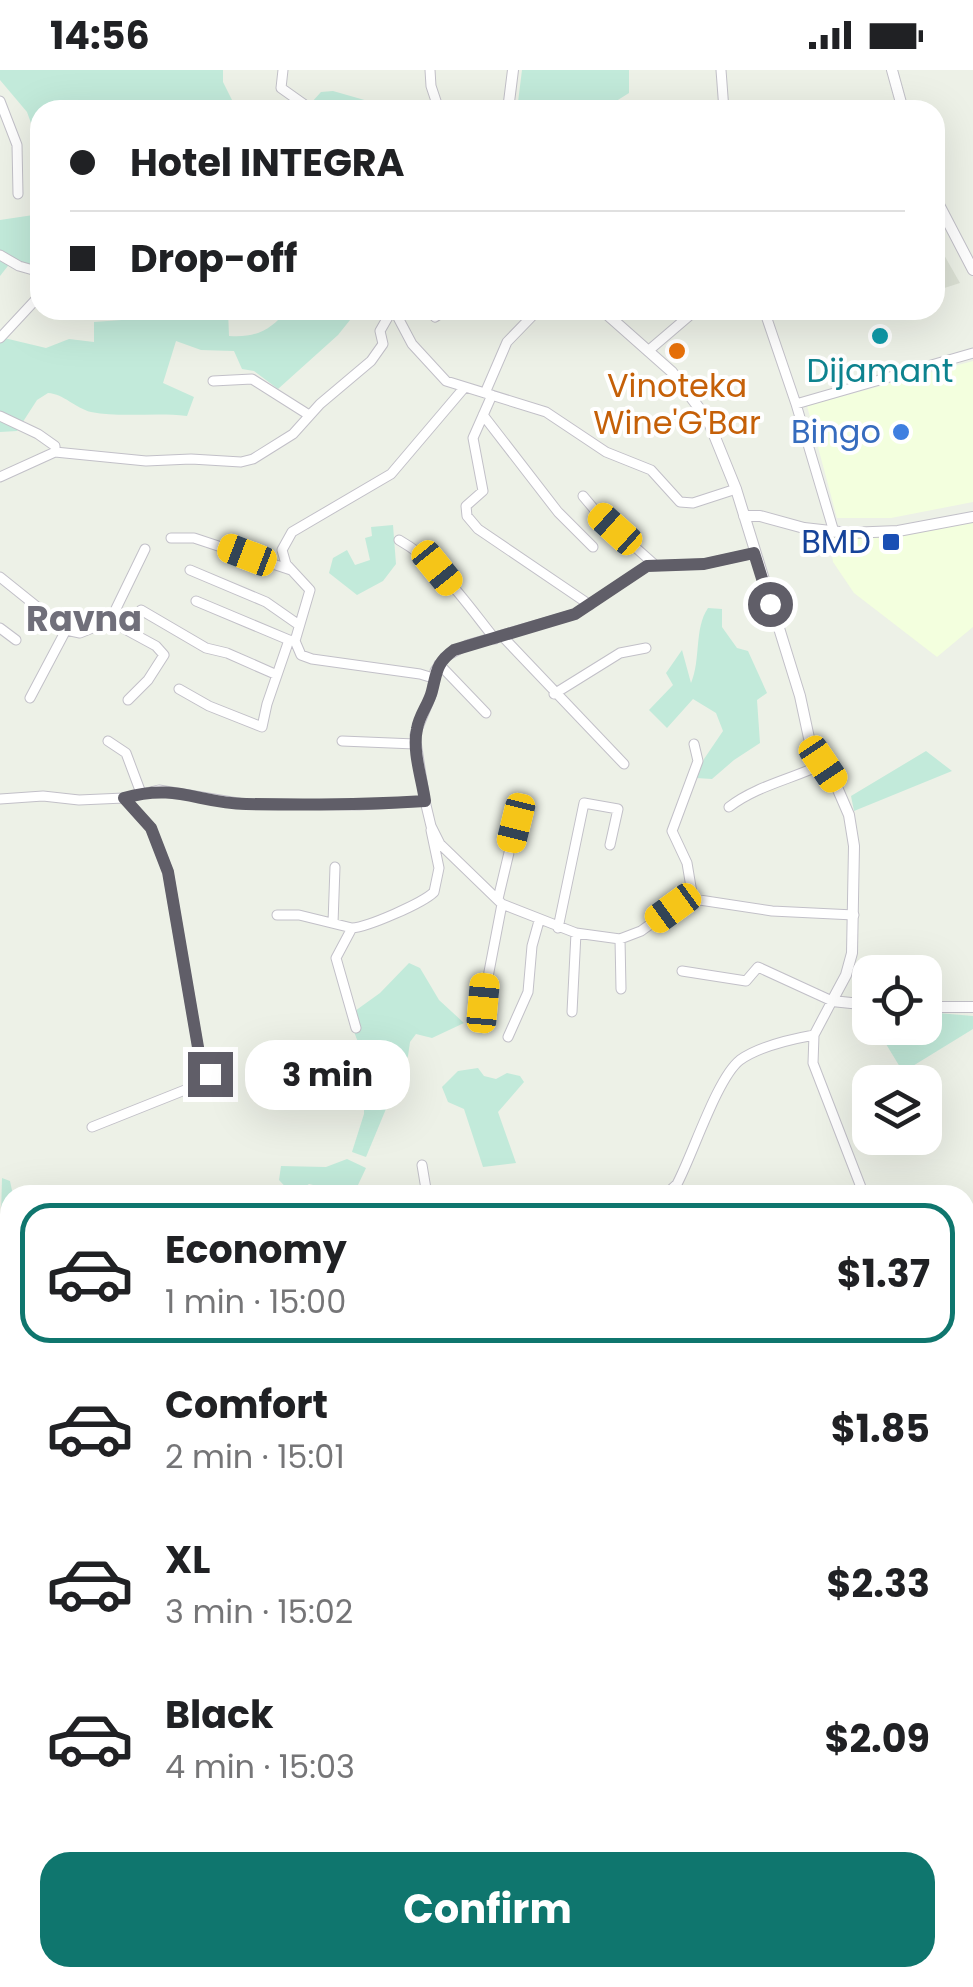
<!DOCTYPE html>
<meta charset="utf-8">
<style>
:root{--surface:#fff;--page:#f2f2f2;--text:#202124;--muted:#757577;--line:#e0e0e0;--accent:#0f766e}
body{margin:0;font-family:Poppins,sans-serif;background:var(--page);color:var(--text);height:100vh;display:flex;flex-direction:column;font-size:38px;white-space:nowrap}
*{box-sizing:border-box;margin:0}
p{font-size:32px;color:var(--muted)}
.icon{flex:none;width:55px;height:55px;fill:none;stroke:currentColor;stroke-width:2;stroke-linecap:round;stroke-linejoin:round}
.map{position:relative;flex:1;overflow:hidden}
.sheet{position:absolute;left:0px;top:1115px;width:975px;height:802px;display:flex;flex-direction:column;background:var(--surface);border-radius:30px 30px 0 0;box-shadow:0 10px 40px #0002}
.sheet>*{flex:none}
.guide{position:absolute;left:30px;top:30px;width:915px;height:220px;border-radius:30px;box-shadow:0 10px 40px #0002;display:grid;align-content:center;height:220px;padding:0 40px;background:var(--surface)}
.controls{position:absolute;left:852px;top:885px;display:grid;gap:20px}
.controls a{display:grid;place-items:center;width:90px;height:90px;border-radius:20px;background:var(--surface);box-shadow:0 10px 40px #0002;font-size:50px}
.end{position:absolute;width:45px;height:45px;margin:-22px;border:12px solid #605e68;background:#fff;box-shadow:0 0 0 5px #fff}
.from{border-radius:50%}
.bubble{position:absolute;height:70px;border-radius:30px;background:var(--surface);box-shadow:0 10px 40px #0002;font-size:32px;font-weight:700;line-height:70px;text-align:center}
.car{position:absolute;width:30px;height:60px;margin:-30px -15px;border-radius:12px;box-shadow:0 0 8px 2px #0007;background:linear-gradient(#f5c518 24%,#345 0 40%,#f5c518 0 76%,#345 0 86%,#f5c518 0)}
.guide b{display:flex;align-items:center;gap:35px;height:95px;font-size:38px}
.guide b+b{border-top:2px solid var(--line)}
.guide i{width:25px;height:25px;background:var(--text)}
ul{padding:18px 0 0;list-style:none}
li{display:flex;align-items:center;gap:30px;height:140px;margin:0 20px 15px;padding:0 20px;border:5px solid transparent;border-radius:30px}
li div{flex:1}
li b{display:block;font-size:38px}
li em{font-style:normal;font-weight:700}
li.on{border-color:var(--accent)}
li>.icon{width:90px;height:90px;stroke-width:1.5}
.button{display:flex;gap:20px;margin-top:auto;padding:20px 40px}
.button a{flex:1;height:115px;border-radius:30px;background:var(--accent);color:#fff;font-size:40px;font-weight:700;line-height:115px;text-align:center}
.status{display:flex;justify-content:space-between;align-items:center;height:70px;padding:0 50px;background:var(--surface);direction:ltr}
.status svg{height:28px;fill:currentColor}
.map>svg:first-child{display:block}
.commercial{fill:#f3ffde}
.education{fill:#dce1d5}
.green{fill:#c2eada}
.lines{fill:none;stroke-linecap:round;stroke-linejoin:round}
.stream{stroke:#aca9ff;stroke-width:2.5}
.minor-casing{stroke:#c2c0c8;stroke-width:11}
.tertiary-casing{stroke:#c2c0c8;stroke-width:12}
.minor{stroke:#fff;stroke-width:9}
.tertiary{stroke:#fff;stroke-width:10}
.route{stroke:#605e68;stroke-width:12}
.culture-dot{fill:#0f9aa8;stroke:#fff;stroke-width:4}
.food-dot{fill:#e8710a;stroke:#fff;stroke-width:4}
.shop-dot{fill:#3f7fe0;stroke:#fff;stroke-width:4}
.transit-dot{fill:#1a4fb4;stroke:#fff;stroke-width:4}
.labels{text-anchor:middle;stroke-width:8;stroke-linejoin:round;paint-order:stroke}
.culture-label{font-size:32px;fill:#0d838f;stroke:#fff}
.food-label{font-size:32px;fill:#c56008;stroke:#fff}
.shop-label{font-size:32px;fill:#366cbe;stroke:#fff;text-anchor:end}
.transit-label{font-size:32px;fill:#164399;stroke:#fff;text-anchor:end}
.neighbourhood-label{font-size:35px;font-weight:bold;fill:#706f7a;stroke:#fff}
</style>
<div class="status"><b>14:56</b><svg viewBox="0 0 49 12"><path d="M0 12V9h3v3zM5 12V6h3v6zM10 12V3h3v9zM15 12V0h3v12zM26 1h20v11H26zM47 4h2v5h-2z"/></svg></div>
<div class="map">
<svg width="973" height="1917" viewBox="0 0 973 1917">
<rect width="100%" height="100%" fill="#edf1e7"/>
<path class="commercial" d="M973,291V432L891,448H837L807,336Z
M973,452V557L937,587L854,523L833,492L829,467L896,466Z"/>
<path class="education" d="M935,169L960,213L935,221Z"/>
<path class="green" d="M0,0H223V12L237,40H40V122L35,64L27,42L0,10Z
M522,0H629V23L602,40H517Z
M333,21L368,31V40H322L311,33L321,22Z
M40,144V200L11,192L0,206V150Z
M150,240H228L229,266C256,268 271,260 287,240H358L338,265L278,319L254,301L242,299L234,281L201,280L176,271L163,313L194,327L187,346C155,342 122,348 91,342C75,338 64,324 48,323L37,330L17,361L0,362V267L46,278L69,269L94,272V252L149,248Z
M393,455L396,494L383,511L357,525L329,503L333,488L347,480L355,495L370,490L365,468L372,466L371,457Z
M708,538L722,539V557L737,578L748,581L767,623L757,630L760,673L734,690L712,709L696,708L704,689L723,661L716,643L693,629L667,658L649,640L673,615L666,603L682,580L691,613C701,590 694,558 708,538Z
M926,681L952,701L854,741L851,726Z
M409,893L420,898L439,930L464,953L432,968L416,964L410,972L408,986L366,1087L352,1082L364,1044V1026L351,1013L369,1001L348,946L380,923Z
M926,942L973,946V959L903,1002L886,974L914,958H925Z
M478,998L484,1006L496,1009L507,1003L520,1006L524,1012L498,1042L516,1093L483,1097L464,1039L448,1032L442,1017L458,1001Z
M347,1089L366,1098L358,1115L364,1119V1125H330L325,1118L309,1114L293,1125L279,1110L281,1096L326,1097Z
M2,1108L10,1111L13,1125H10V1185L0,1186Z
M10,1245V1631H0V1248Z
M965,1350L973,1352V1484L965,1461V1379L971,1377Z"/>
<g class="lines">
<path class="stream" d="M965,1532L973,1535"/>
<g class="minor-casing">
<path id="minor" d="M283,0L281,18L312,40
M430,0L431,16L439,40
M721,0L724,40
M0,31L17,75L18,124
M0,185L19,196L40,202
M394,240L412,274L446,311L546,342L606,382L651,400L680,432L693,433L736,419
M429,240L435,247L446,240
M764,240L796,334L834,462
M0,268L40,225
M648,281L696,240
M213,311L252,309L309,345
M485,323L507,272L538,240
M492,325L473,368L483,421L466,436L467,446L478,459L590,535
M796,334L973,283
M483,345L558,442L593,477
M0,346L38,364L55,376V382
M0,407L55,382L146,391L191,389L241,392L253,389L293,364L320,334L371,291L383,274L380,261L392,240
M583,426L599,445L654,494
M171,468H194L291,500
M399,470C440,493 466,533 495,569
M190,500L266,532L299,555
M0,507L66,560L80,563L110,551L156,576L164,585L148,610L128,630
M196,531L289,570
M141,540L206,578L227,583L277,605
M110,551L145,479
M0,558L16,570
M503,567L624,694
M439,594L486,643
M433,608L420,604L312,589L301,585L295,571L310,520L286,494L282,480L292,462L391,404L464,318
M179,619L209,636L262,657L267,634L289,570L295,571
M554,624L620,583L646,578
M30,628L66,560
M108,671L126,683L141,723
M342,671L415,674
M0,729L43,726L79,730L124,728L159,720L244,734L359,735L425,731L415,665L432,623L435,601L445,587L467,575L575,544L647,496L704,494L754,483
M425,731L431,756L440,774L502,834L576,863L620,869L641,861L673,838L693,829L772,841L854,845
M729,737C756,716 792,709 823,694
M498,829L516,753
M693,829L687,793L672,761L698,691L694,674
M277,845H299L352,858
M333,853L335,797
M558,858L584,733L618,739L610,775
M620,869L621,919
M682,901L746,911L758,897L832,931L814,965L813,993L864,1125
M483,933L502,834
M572,942L576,863
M356,958L336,888L352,858C368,857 423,833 434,822L439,798L431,760
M508,967L528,922L532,876L539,851
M92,1057L210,1010L199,983L168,802L151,758L124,728
M422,1095L427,1125
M665,1125L677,1114C693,1084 717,1008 740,990C758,977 792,969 814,965
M965,1523L973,1526
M965,1701L973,1698
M0,1908L10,1901
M96,1908L103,1917
M629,1908L648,1909L668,1917
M378,1917L389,1908
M802,1917L807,1908
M927,1917L930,1908"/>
</g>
<g class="tertiary-casing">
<path id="tertiary" d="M892,0L903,40
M508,40L513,0
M935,127L973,200
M602,240L672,302L708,350L736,419L800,626L809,668L836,715L849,745L854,776L852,883L846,905L832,931L870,935
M744,446H760L804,458L848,463L898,461L973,447
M925,937H973"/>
</g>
<use href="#minor" class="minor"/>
<use href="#tertiary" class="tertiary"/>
</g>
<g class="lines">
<path class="route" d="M210,1004L199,983L168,802L151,758L124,728C176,713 198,733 246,734C306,735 366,735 425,731C422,709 412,681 417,659C419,645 429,634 432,621C437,602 436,593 454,580L575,544L647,496L704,494L754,483L770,534"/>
</g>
<circle class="culture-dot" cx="880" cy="266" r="10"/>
<circle class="food-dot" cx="677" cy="281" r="10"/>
<circle class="shop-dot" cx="901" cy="362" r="10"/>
<rect class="transit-dot" x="881" y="462" width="20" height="20" rx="5"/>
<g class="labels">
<g class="culture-label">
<text x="880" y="312">Dijamant</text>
</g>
<g class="food-label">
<text x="677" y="327">Vinoteka<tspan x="677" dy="37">Wine'G'Bar</tspan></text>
</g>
<g class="shop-label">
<text x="881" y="373">Bingo</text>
</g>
<g class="transit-label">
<text x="871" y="483">BMD</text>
</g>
<g class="neighbourhood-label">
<text x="84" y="561">Ravna</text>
</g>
</g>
</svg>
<div class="controls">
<a><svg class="icon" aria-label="locate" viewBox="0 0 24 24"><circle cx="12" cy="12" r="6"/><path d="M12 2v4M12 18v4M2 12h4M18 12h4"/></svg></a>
<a><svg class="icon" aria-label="layers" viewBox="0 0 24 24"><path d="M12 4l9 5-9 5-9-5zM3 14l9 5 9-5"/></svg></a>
</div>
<i class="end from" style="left:770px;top:534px"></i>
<i class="end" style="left:210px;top:1004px"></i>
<div class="bubble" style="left:245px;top:970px;width:165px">3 min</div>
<i class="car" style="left:615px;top:459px;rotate:312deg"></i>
<i class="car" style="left:247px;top:485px;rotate:291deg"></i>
<i class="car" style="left:437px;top:498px;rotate:141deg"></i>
<i class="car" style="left:823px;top:694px;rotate:146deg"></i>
<i class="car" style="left:516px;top:753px;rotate:194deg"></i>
<i class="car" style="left:673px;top:838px;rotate:234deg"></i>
<i class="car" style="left:483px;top:933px;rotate:5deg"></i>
<div class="guide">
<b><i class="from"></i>Hotel INTEGRA</b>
<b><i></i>Drop-off</b>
</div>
<section class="sheet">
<ul>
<li class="on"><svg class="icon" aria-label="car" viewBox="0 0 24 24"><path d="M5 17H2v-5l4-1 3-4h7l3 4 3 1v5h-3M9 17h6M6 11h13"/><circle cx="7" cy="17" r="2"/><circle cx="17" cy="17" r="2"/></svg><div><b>Economy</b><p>1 min · 15:00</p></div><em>$1.37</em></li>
<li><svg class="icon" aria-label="car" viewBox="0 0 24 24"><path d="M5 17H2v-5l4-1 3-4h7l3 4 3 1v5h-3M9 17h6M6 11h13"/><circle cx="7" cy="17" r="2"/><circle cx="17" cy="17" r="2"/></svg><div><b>Comfort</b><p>2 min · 15:01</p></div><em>$1.85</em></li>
<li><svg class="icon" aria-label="car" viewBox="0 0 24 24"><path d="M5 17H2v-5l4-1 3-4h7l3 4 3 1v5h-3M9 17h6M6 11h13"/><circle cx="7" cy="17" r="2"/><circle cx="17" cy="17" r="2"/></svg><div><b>XL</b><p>3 min · 15:02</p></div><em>$2.33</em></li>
<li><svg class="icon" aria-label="car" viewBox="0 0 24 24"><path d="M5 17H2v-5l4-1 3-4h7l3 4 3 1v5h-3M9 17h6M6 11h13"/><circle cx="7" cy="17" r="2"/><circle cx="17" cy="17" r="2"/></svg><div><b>Black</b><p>4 min · 15:03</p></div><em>$2.09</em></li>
</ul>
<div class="button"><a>Confirm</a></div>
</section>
</div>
